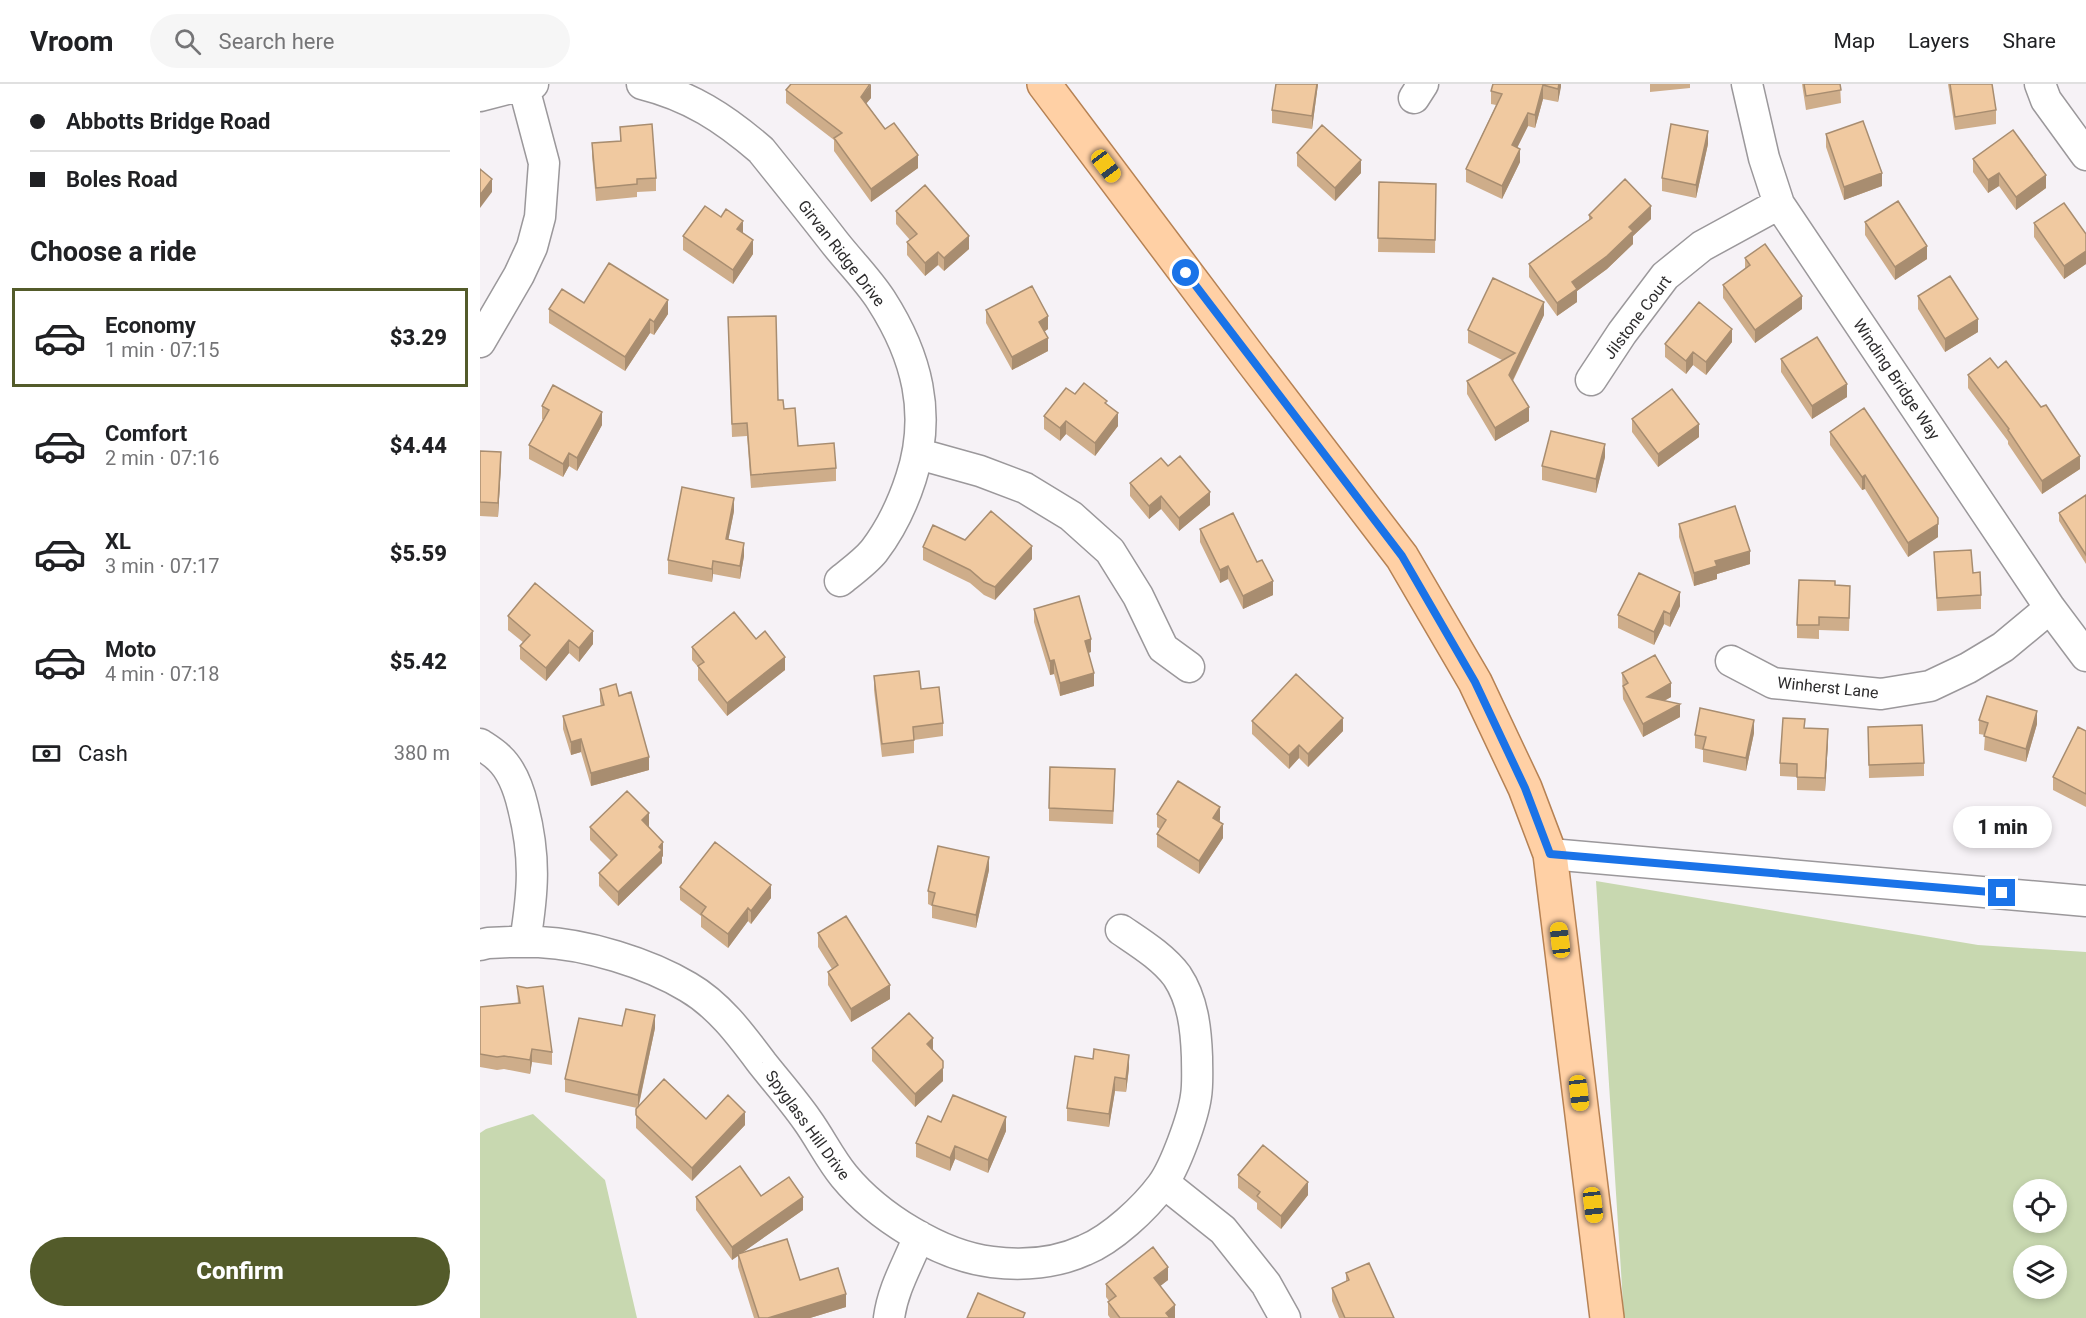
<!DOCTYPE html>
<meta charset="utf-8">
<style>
:root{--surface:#fff;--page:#f6f6f6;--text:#202124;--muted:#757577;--line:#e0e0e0;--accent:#535b2a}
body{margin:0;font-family:Roboto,sans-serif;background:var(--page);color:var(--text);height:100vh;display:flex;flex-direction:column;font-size:22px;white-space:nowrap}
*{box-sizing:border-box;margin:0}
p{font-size:20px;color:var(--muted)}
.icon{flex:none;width:33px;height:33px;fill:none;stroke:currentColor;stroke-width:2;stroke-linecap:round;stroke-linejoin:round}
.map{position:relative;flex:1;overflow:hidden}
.panel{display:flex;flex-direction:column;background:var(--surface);width:480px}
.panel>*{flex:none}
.hud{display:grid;align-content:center;height:132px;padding:0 30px;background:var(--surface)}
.buttons{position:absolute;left:1533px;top:1095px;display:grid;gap:12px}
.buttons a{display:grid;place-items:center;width:54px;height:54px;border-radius:50%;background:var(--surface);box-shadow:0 3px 9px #0003;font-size:30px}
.end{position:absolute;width:27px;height:27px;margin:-14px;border:8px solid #1a73e8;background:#fff;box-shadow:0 0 0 3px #fff}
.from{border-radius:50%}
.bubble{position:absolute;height:42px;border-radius:21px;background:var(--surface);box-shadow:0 3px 9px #0003;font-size:20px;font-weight:800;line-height:42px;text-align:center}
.car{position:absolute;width:18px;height:36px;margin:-18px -9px;border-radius:8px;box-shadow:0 0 4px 2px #0007;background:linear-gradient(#f5c518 24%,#345 0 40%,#f5c518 0 76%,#345 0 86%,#f5c518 0)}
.hud b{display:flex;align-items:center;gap:21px;height:57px;font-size:22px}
.hud b+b{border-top:2px solid var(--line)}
.hud i{width:15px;height:15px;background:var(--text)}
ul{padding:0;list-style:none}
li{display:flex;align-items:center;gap:18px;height:99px;margin:0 12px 9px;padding:0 18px;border:3px solid transparent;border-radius:0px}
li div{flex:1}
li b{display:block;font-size:22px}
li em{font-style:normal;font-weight:800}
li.current{border-color:var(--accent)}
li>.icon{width:54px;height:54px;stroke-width:1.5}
h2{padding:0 30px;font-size:27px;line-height:72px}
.pay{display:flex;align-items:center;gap:15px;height:66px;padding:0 30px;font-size:22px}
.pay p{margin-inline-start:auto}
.cta{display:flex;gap:12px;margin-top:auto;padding:12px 30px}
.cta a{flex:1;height:69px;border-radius:36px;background:var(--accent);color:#fff;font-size:24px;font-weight:800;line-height:69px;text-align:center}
header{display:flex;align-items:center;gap:36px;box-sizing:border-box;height:84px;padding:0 30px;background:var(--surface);border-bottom:2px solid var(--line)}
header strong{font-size:28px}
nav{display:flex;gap:33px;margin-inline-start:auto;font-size:21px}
.search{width:420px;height:54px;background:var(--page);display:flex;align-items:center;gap:15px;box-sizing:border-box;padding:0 21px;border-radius:33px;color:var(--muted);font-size:22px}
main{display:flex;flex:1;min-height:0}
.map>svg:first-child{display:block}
.green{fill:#c8d8b0;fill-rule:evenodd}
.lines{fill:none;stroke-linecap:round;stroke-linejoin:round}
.minor-casing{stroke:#9b989b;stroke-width:33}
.major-casing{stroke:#b68254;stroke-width:36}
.minor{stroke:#fff;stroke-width:30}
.major{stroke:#ffd0a5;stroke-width:33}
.wall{fill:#cead8a}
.shaded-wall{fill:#a88d70}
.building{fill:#f0c9a0;stroke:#a88d70;stroke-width:1.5}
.route{stroke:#1a73e8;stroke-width:8}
.labels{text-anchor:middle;stroke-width:4.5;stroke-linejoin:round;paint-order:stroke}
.street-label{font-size:16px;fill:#2d2c2d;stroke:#fff}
</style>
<header>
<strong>Vroom</strong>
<div class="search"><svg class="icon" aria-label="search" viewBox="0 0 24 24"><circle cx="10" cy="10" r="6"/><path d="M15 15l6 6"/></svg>Search here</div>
<nav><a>Map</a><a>Layers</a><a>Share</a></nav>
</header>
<main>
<section class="panel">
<div class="hud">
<b><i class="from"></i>Abbotts Bridge Road</b>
<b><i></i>Boles Road</b>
</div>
<h2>Choose a ride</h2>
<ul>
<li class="current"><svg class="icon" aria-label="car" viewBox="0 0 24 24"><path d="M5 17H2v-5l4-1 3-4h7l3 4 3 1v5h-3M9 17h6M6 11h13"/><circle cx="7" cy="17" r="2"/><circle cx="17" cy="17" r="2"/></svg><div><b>Economy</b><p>1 min · 07:15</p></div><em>$3.29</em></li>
<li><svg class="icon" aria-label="car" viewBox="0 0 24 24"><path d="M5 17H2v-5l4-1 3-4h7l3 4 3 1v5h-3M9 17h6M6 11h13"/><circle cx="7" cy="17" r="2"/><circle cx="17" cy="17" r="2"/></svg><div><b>Comfort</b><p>2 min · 07:16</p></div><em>$4.44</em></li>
<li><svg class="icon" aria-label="car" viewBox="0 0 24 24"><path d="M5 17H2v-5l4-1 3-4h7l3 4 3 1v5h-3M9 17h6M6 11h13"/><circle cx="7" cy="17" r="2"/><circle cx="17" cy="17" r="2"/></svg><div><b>XL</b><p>3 min · 07:17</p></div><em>$5.59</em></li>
<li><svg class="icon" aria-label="car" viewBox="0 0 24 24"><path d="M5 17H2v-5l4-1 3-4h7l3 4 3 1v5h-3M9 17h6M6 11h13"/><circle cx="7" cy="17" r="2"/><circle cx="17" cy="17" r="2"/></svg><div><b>Moto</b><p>4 min · 07:18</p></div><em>$5.42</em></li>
</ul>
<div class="pay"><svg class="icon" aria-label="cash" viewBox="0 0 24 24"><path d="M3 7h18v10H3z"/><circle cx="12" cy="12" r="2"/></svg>Cash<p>380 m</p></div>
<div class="cta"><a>Confirm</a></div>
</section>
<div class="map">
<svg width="1606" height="1234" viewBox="0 0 1606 1234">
<rect width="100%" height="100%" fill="#f6f2f6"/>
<path class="green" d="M1116,797L1498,861L1606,868V1234H1144ZM1544,1106H1576V1138H1544ZM1544,1172H1576V1204H1544Z
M53,1030L125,1096L157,1234H0V1049L6,1045Z"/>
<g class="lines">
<g class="minor-casing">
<path id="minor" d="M162,0C210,12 244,34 281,66C306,97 331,128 355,159C370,178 388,196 401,216C437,272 452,330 431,394C423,419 410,446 394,467C385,478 371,488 360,497
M1267,0L1284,74L1299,120L1570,524L1606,572
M1560,0L1566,16L1606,71
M0,12L43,1L53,0
M934,14L943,0
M0,258L39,191L52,163L60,133L64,79L43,0
M1111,296L1142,249L1185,192L1222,162L1299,120
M439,370L500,387L545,404L591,432L630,467L658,512L683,564L709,583
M1251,577L1293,599L1401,610L1450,602L1488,584L1523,563L1570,524
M0,660C6,664 13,668 19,674C32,686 39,706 43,723C56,774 53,808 45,858
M1070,770L1606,817
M0,861L8,859C25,858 42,857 59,858C106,860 168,879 208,903C239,921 261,951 282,979C297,998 313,1016 327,1036C340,1054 350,1075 364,1092C397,1132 460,1172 512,1178C543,1182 577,1179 605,1166C632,1155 665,1124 682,1101C695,1083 713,1034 716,1012C718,1000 717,986 717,973C716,945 713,916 697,892C683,873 660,859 641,846
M684,1099L743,1146L786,1200L805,1234
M409,1234C413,1204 428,1180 439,1152"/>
</g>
<g class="major-casing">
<path id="major" d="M564,0L773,278L922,473L995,598L1045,704L1070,770L1127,1234"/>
</g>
<use href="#minor" class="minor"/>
<use href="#major" class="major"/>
</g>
<path class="wall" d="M838,0L832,45L792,39V26Z
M1081,0L1078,18L1063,15L1055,44L1048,42L1037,64L1040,78L1022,115L986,98V85L1016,21L1011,20V7Z
M1170,0H1210V4L1170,8Z
M1322,0H1360L1361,19L1326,26Z
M1468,0H1512L1516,26V40L1475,46Z
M306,6L391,14L386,19L405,45L438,84L391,118L354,67V56L306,19Z
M140,43L176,94V107L157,108V113L116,117L112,72V59L140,57Z
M1346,50L1402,102L1364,116L1346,63Z
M1228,60L1216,114L1182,107V94Z
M817,69L881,89L855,117L817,82Z
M1493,75L1566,104L1536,126L1519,102L1508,109L1493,88Z
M899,98L956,100L955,169L898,168Z
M416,127L489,165L464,187L458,181L445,192L427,171V158L430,156L416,140Z
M1109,131L1171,135L1153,152V160L1127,185L1097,207V218L1077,232L1049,193V180L1109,136Z
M1385,138L1447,175L1415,196L1385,151Z
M1554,139L1606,150V180L1584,195L1554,153Z
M263,149L273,170L253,200L203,166V152Z
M1265,174L1322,225L1275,259L1243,214V201L1265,185Z
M1438,212L1498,248L1465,268L1438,225Z
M104,219L188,230L174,251L170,249L145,287L69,239V225Z
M506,226L568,245L564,248L568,267L532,286L506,239Z
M1064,231L1033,297L1049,337L1015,357L987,310V297L1022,276L988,259V246Z
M248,233L304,325L318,362L356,384V397L271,404L267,352L252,353Z
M1252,258L1226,291L1213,281L1206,290L1185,273V260Z
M1301,275L1367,313L1332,335L1301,288Z
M1518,284L1600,385L1562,410L1528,360V357L1488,304V291Z
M595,310L627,321L638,342L615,372L586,350L580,357L564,345V332Z
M62,322L122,341L97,387L89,382L83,393L49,375V361L63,336L62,335Z
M1152,335L1219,353L1178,383L1152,348Z
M1350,348L1458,453L1428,473L1385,405L1382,406L1350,361Z
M0,367L21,381L18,433L0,432Z
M1125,373L1116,409L1062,396V382Z
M688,382L730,421L699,447L681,425L669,435L650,412V399Z
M1606,411V480L1579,437V429Z
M254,427L248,456L264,472L260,495L233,490L232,498L188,490V476Z
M1199,440L1270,480L1237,490V495L1214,502L1199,453Z
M720,445L793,511L763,525L748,495L740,499L720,458Z
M485,456L552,475L515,516L504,511L490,499L443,476V463Z
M1454,468L1493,489L1501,511V525L1457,527Z
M1355,501L1370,515L1369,547L1339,546V555L1317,554V541Z
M1200,522L1190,543L1184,540L1174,561L1138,544V531Z
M554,525L611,568L608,569L614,602L580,612L574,590L570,591L554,538Z
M28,532L113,560L99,578L89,569L66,597L40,575V562L44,559L28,546Z
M276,555L305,586L247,632L218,596V583L212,576V563Z
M1142,589L1191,613L1184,617L1200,633L1163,653L1143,615Z
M394,592L441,605L463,639V652L434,656V669L402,673L394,606Z
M120,605L139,612L169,686L111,702L101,668L91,671L83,645V632L121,622L120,618Z
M1499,636L1557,640L1546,678L1504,666L1505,651L1499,650Z
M772,637L863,647L828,683L819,674L809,685L772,650Z
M1388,643L1444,679V692L1389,694Z
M1325,644L1348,658L1345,707L1317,706V693L1300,692V679Z
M1606,647V723L1573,706V693Z
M1274,649L1266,687L1223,678V666L1215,664V651Z
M635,699L633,740L569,737V724Z
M677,730L740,736L739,738L743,754L719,790L677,763V750L680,745L677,743Z
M110,743H169L183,772L182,773V779L138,822L119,802V789L131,777L110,756Z
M509,786L496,844L452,834V822L448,820V807Z
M200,803L291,814L271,840L268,837L248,864L221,843V832L200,816Z
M338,849L410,915L371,938L348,901V888L352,885L338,863Z
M37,902L72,968V981L52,978L50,990L24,985L17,986L0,983V923L38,920Z
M142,942L175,944L159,1021L226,1035L265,1041L212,1097L156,1044V1025L157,1024L85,1008V995Z
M392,964L453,967L463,997L435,1023L392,977Z
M649,984L646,1008L635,1007L629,1043L587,1037V1024Z
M461,1038L526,1047L508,1089L475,1075L470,1087L436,1073V1059Z
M758,1091L828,1111L801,1145L777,1125V1119L758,1104Z
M281,1112L323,1126L263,1168L320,1196L366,1223L330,1234H274L258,1183V1172L252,1176L216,1126V1113Z
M866,1189L914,1234H859L852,1217V1204L866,1197Z
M688,1196L680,1202L695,1234H630L628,1231V1218L629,1217L626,1213V1200Z"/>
<path class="shaded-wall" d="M391,0V14L381,26V13Z
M837,0H838L832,45V32Z
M1079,0H1081V3L1078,18V5Z
M1063,1V15L1055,44V31Z
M1048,29V42L1032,74V61Z
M1228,47V60L1216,114V101Z
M1040,65V78L1022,115V102Z
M438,71V84L391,118V105Z
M881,76V89L855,117V104Z
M1402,89V102L1364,116V103Z
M1519,89V102L1508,109V96Z
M1566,91V104L1536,126V113Z
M12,95V108L0,124V111Z
M1171,122V135L1153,152V160L1127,185L1097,207V218L1077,232V219L1092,198Z
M263,137V150L257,145Z
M489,152V165L464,187V174Z
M273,156V170L253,200V186Z
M1447,162V175L1415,196V183Z
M1606,167V180L1584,195V182Z
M458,168V181L445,192V179Z
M1322,212V225L1275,259V246Z
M188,216V230L174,251V238Z
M1064,218V231L1029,304V291Z
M568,232V245L559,251V238Z
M170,235V249L145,287V273Z
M1498,235V248L1465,268V255Z
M1252,245V258L1226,291V278Z
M568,254V267L532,286V273Z
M1213,268V281L1206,290V277Z
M1367,300V313L1332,335V322Z
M1049,323V337L1015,357V344Z
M122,328V341L97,387V374Z
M638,329V342L615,372V359Z
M586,337V350L580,357V344Z
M1219,340V353L1178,383V370Z
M1125,360V373L1116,409V395Z
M21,368V381L18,433V419Z
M89,369V382L83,393V380Z
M1600,372V385L1562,410V397Z
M1385,391V405L1382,406V393Z
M730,408V421L699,447V434Z
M681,412V425L669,435V422Z
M254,414V427L246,468V455Z
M1458,440V453L1428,473V459Z
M264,459V472L260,495V482Z
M552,462V475L515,516V503Z
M1270,467V480L1237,490V495L1214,502V489L1235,477Z
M233,477V490L232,498V485Z
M748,482V495L740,499V486Z
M793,497V511L763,525V512Z
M1200,508V522L1190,543V530Z
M1184,527V540L1174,561V548Z
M113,547V560L99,578V564Z
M611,555V568L605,570V557Z
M89,556V569L66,597V584Z
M305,573V586L247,632V619Z
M574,576V590L570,591V577Z
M614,589V602L580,612V599Z
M1191,599V613L1167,626V613Z
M1200,620V633L1163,653V640Z
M1557,627V640L1546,678V665Z
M863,634V647L828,683V670Z
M1274,636V649L1266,687V674Z
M1348,645V658L1345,707V694Z
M101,655V668L91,671V658Z
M819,661V674L809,685V671Z
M169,673V686L111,702V689Z
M740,723V736L733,747V734Z
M169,729V743L162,750V736Z
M743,740V754L719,790V777Z
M183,758V772L182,773V779L138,822V808Z
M509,773V786L496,844V831Z
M291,801V814L271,840V827Z
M268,824V837L248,864V850Z
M410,901V915L371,938V925Z
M175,931V944L158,1024V1011Z
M453,954V968L447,960Z
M52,965V978L50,990V976Z
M649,971V984L646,1008V995Z
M463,984V997L435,1023V1010Z
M635,993V1007L629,1043V1030Z
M265,1028V1041L212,1097V1084Z
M526,1033V1047L508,1089V1076Z
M475,1062V1075L470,1087V1074Z
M828,1098V1111L801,1145V1132Z
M323,1113V1126L252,1176V1163Z
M688,1183V1196L674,1207V1194Z
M366,1210V1223L330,1234H288Z
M695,1221V1234H686V1229Z"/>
<path class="building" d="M311,0H390L381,13L405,45L414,39L438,71L391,105L354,54L362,49L306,6Z
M796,0H837L832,32L792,26Z
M1013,0H1079L1078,5L1063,1L1055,31L1048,29L1032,61L1040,65L1022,102L986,85L1022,10L1011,7Z
M1324,0H1360L1361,6L1326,12Z
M1470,0H1512L1516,26L1475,33Z
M1383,37L1402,89L1364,103L1346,50Z
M172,40L176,94L157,95V100L116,104L112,59L141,57L140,43Z
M1191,40L1228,47L1216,101L1182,94Z
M842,41L881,76L855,104L817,69Z
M1533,46L1566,91L1536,113L1519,89L1508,96L1493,75Z
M0,85L12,95L0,111Z
M1145,95L1171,122L1149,143L1153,147L1127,172L1092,198L1097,205L1077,219L1049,180L1112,134L1109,131Z
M899,98L956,100L955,156L898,154Z
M445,101L489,152L464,174L458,168L445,179L427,158L437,150L416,127Z
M1418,117L1447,162L1415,183L1385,138Z
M1584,119L1606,150V167L1584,182L1554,139Z
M225,122L241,133L246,125L263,137L257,145L273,156L253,186L203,152Z
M1285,160L1322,212L1275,246L1243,201L1270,181L1265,174Z
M129,179L188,216L174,238L170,235L145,273L69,225L82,205L104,219Z
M1470,192L1498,235L1465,255L1438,212Z
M1013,194L1064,218L1029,291L1049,323L1015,344L987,297L1035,269L988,246Z
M552,202L568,232L559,238L568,254L532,273L506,226Z
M1219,218L1252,245L1226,278L1213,268L1206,277L1185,260Z
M296,232L298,316H303L304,325L315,324L318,362L354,359L356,384L271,391L267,339L252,340L248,233Z
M1337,253L1367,300L1332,322L1301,275Z
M1510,274L1518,284L1526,277L1561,323L1566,321L1600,372L1562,397L1528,346L1529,345L1488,291Z
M604,299L627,317L625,319L638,329L615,359L586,337L580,344L564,332L586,304L595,310Z
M73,301L122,328L97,374L89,369L83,380L49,361L69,326L62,322Z
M1192,305L1219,340L1178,370L1152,335Z
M1384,324L1458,434V440L1428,459L1385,391L1382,393L1350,348Z
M1071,347L1125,360L1116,395L1062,382Z
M0,367L21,368L18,419L0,418Z
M700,372L730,408L699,434L681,412L669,422L650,399L681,374L688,382Z
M202,403L254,414L246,455L264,459L260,482L233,477L232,485L188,476Z
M1606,411V471L1579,429Z
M1255,422L1270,467L1235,477L1237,482L1214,489L1199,440Z
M511,427L552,462L515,503L504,498L490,486L443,463L453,441L485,456Z
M753,429L777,478L782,476L793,497L763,512L748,482L740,486L720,445Z
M1491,466L1493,489L1500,488L1501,511L1457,514L1454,468Z
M1159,489L1200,508L1190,530L1184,527L1174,548L1138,531Z
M1319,496L1355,497V501L1370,502L1369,534L1339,533V541H1317Z
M55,499L113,547L99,564L89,556L66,584L40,562L50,551L28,532Z
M599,512L611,555L605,557L614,589L580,599L574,576L570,577L554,525Z
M254,528L276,555L285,547L305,573L247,619L218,582L224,578L212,563Z
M1175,571L1191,599L1167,613L1200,620L1163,640L1143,602L1148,599L1142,589Z
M439,587L441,605L459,603L463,639L433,643L434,656L402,660L394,592Z
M816,590L863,634L828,670L819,661L809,671L772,637Z
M136,600L139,612L151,608L169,673L111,689L101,655L91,658L83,632L124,621L120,605Z
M1507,612L1557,627L1546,665L1504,652L1508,639L1499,636Z
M1220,624L1274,636L1266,674L1223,665L1226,653L1215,651Z
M1303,634L1325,635L1324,644L1348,645L1345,694L1317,693V680L1300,679Z
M1442,641L1444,679L1389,681L1388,643Z
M1598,643L1606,647V710L1573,693Z
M570,683L635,685L633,727L569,724Z
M698,697L740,723L733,734L743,740L719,777L677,750L686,736L677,730Z
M147,707L169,729L162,736L183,758L179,763L182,766L138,808L119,789L137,771L110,743Z
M235,758L291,801L271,827L268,824L248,850L221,830L226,823L200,803Z
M458,762L509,773L496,831L452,821L455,809L448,807Z
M366,832L410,901L371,925L348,888L358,881L338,849Z
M37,902L47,904L63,902L72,968L52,965L50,976L24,972L17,973L0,970V923L40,919Z
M146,925L175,931L158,1011L85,995L99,934L142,942Z
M429,929L453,954L447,960L463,977V984L435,1010L392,964Z
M614,965L649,971L646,995L635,993L629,1030L587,1024L595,972L613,975Z
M184,995L226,1035L248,1011L265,1028L212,1084L156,1031V1025Z
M473,1011L526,1033L508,1076L475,1062L470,1074L436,1059L448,1032L461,1038Z
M783,1061L828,1098L801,1132L777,1112L780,1108L758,1091Z
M260,1082L281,1112L309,1093L323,1113L252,1163L216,1113Z
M307,1155L320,1196L358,1184L366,1210L288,1234H279L258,1170Z
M673,1163L688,1183L674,1194L695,1221L686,1229L690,1234H640L628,1218L636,1212L626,1200Z
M889,1179L914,1234H865L852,1204L869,1196L866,1189Z
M498,1209L545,1229L543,1234H487Z"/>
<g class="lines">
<path class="route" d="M706,189L922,472L995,598L1045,704L1070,770L1522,809"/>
</g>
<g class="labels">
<g class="street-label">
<text transform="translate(362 169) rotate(52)" y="6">Girvan Ridge Drive</text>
<text transform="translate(1157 233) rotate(-53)" y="6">Jilstone Court</text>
<text transform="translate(1417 295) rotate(56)" y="6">Winding Bridge Way</text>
<text transform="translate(1348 603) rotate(6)" y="6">Winherst Lane</text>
<text transform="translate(328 1041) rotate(54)" y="6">Spyglass Hill Drive</text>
</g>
</g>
</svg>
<div class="buttons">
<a><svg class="icon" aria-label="locate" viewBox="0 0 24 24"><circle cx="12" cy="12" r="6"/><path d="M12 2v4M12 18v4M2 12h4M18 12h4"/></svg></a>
<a><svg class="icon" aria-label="layers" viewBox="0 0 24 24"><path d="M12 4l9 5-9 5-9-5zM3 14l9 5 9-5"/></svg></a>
</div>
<i class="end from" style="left:706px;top:189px"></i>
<i class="end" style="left:1522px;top:809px"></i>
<div class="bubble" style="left:1473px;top:722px;width:99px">1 min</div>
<i class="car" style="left:626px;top:82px;rotate:143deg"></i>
<i class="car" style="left:1080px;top:856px;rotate:353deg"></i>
<i class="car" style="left:1099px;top:1009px;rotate:173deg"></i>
<i class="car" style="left:1113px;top:1121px;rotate:173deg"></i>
</div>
</main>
